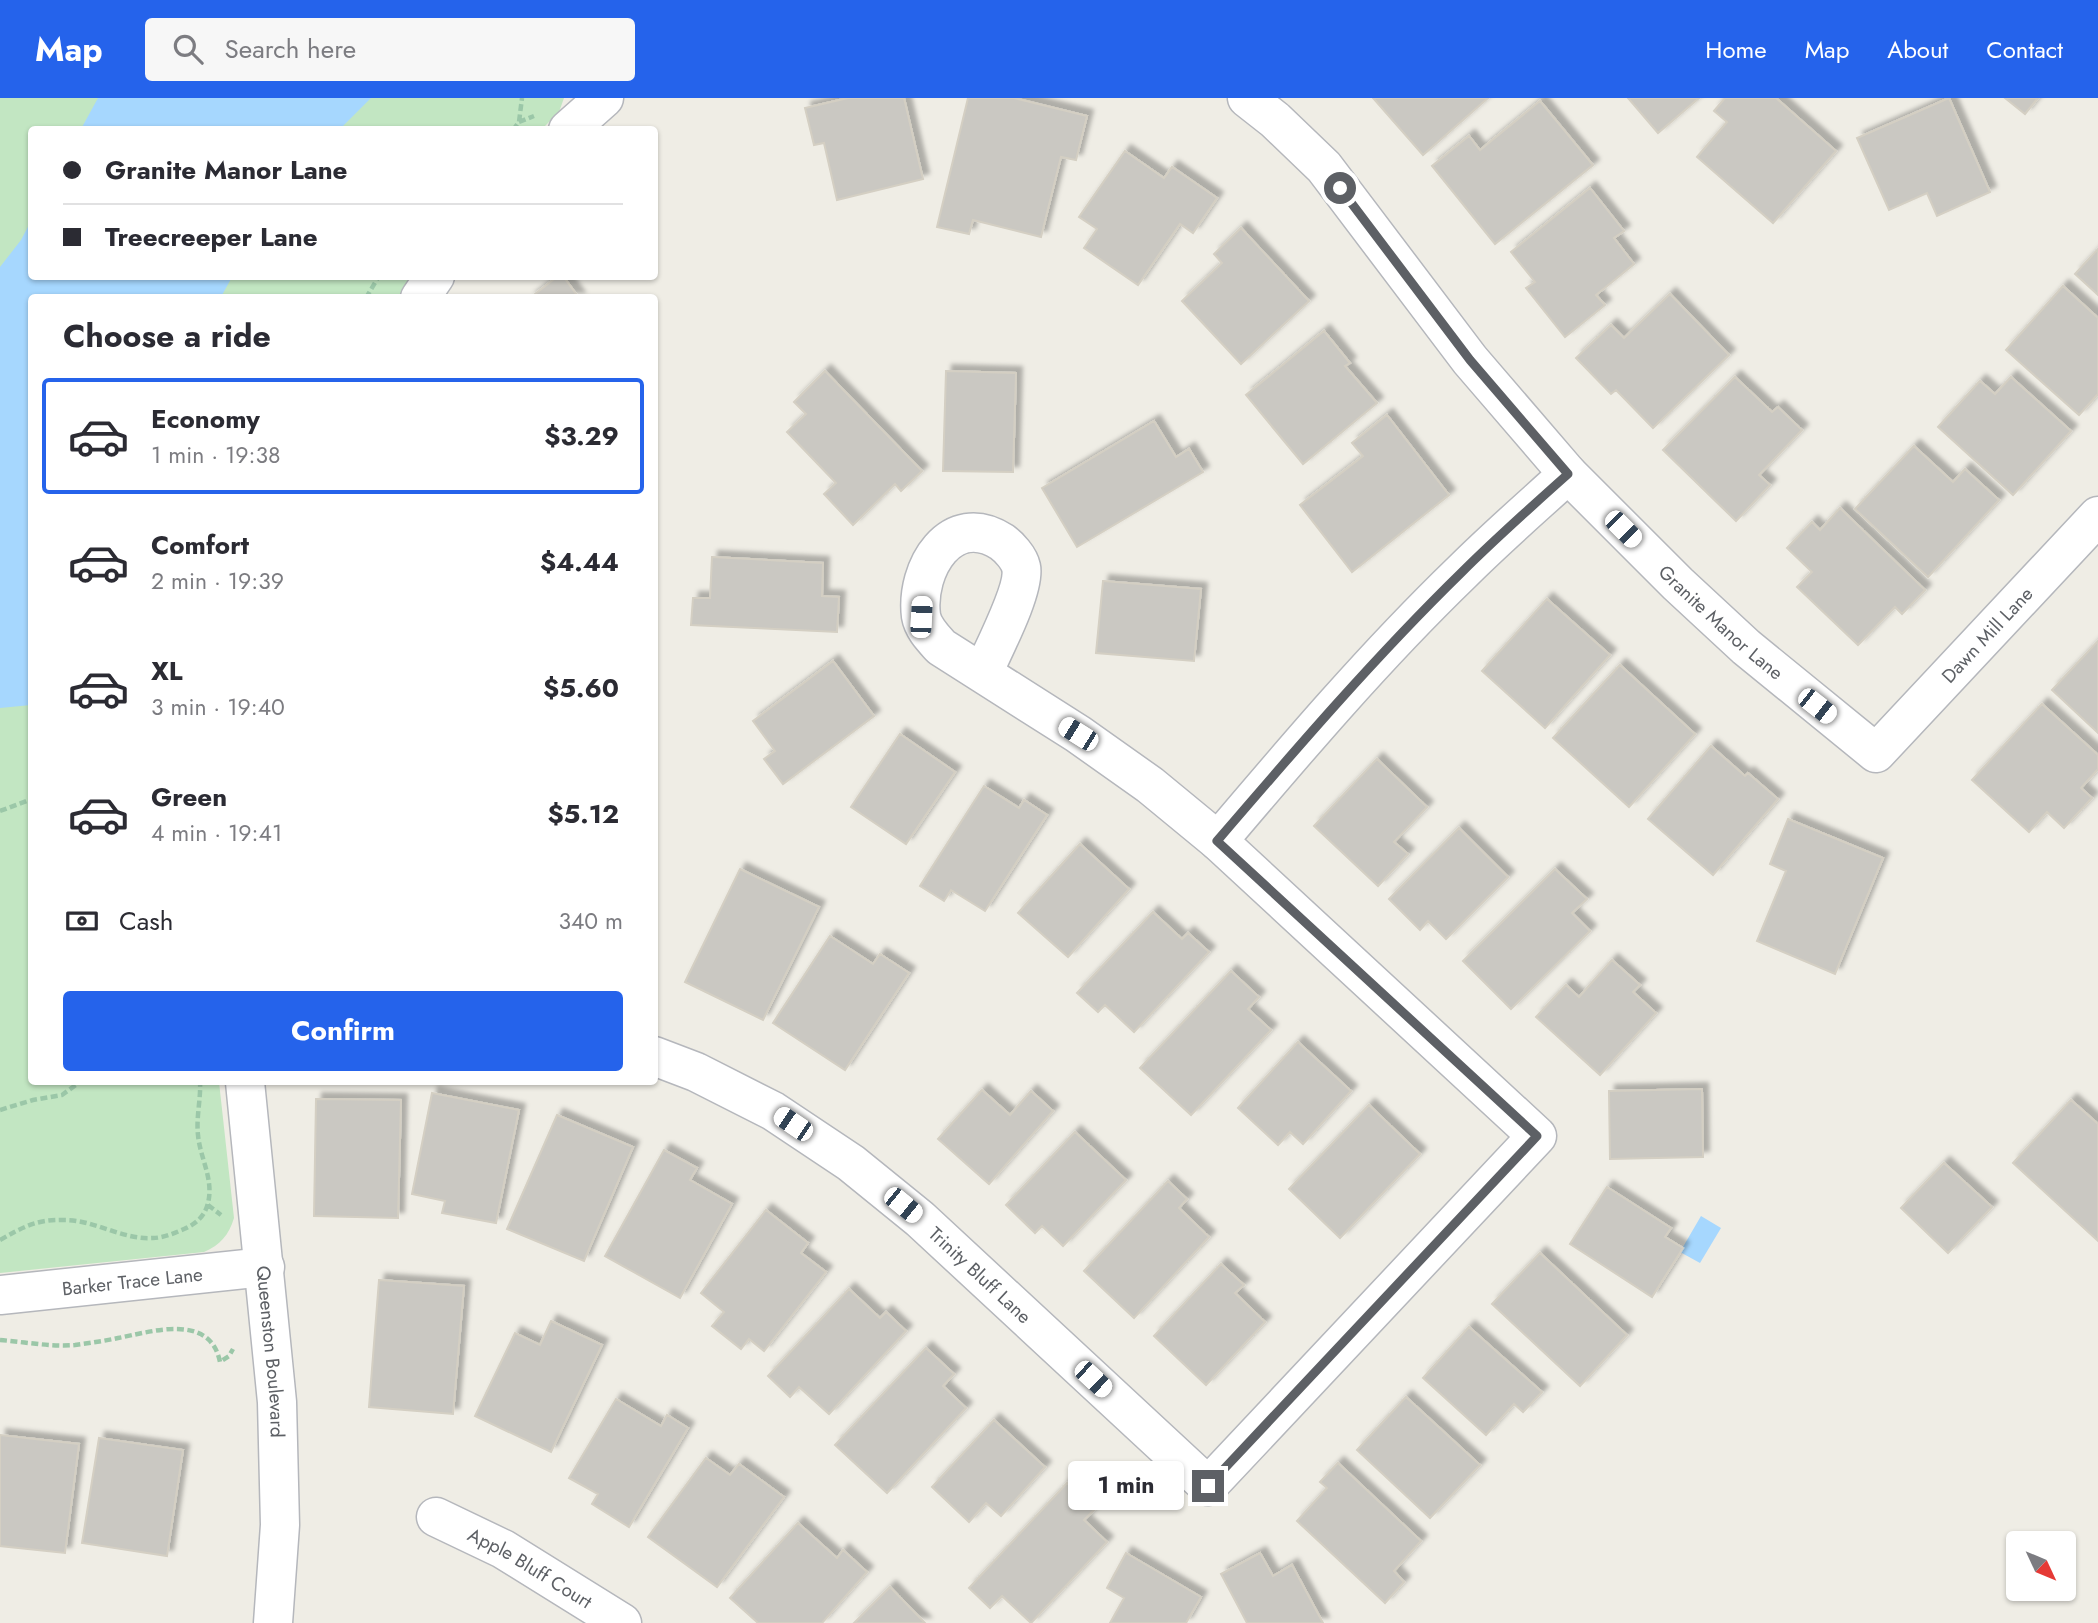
<!DOCTYPE html>
<meta charset="utf-8">
<style>
:root{--surface:#fff;--page:#f7f7f7;--text:#2b2b33;--muted:#7c7c81;--line:#e1e1e2;--accent:#2563eb}
body{margin:0;font-family:Jost,sans-serif;background:var(--page);color:var(--text);height:100vh;display:flex;flex-direction:column;font-size:26px;white-space:nowrap}
*{box-sizing:border-box;margin:0}
p{font-size:23px;color:var(--muted)}
.icon{flex:none;width:38px;height:38px;fill:none;stroke:currentColor;stroke-width:2;stroke-linecap:round;stroke-linejoin:round}
.map{position:relative;flex:1;overflow:hidden}
.panel{position:absolute;left:28px;top:196px;width:630px;height:791px;display:flex;flex-direction:column;background:var(--surface);border-radius:7px;box-shadow:0 2px 5px #0004}
.panel>*{flex:none}
.top-card{position:absolute;left:28px;top:28px;width:630px;height:154px;border-radius:7px;box-shadow:0 2px 5px #0004;display:grid;align-content:center;height:154px;padding:0 35px;background:var(--surface)}
.needle{width:46px;rotate:134deg}
.controls{position:absolute;left:2006px;top:1433px;display:grid;gap:14px}
.controls a{display:grid;place-items:center;width:70px;height:70px;border-radius:7px;background:var(--surface);box-shadow:0 2px 5px #0004;font-size:35px}
.end{position:absolute;width:32px;height:32px;margin:-16px;border:9px solid #5d6065;background:#fff;box-shadow:0 0 0 4px #fff}
.from{border-radius:50%}
.bubble{position:absolute;height:49px;border-radius:7px;background:var(--surface);box-shadow:0 2px 5px #0004;font-size:23px;font-weight:700;line-height:49px;text-align:center}
.car{position:absolute;width:21px;height:42px;margin:-21px -10px;border-radius:9px;box-shadow:0 0 5px 2px #0007;background:linear-gradient(#fff 24%,#345 0 40%,#fff 0 76%,#345 0 86%,#fff 0)}
.top-card b{display:flex;align-items:center;gap:24px;height:66px;font-size:26px}
.top-card b+b{border-top:2px solid var(--line)}
.top-card i{width:18px;height:18px;background:var(--text)}
ul{padding:0;list-style:none}
li{display:flex;align-items:center;gap:21px;height:116px;margin:0 14px 10px;padding:0 21px;border:4px solid transparent;border-radius:7px}
li div{flex:1}
li b{display:block;font-size:26px}
li em{font-style:normal;font-weight:700}
li.active{border-color:var(--accent)}
li>.icon{width:63px;height:63px;stroke-width:1.5}
h2{padding:0 35px;font-size:32px;line-height:84px}
.pay{display:flex;align-items:center;gap:18px;height:77px;padding:0 35px;font-size:26px}
.pay p{margin-inline-start:auto}
.cta{display:flex;gap:14px;margin-top:auto;padding:14px 35px}
.cta a{flex:1;height:80px;border-radius:7px;background:var(--accent);color:#fff;font-size:28px;font-weight:700;line-height:80px;text-align:center}
header{display:flex;align-items:center;gap:42px;box-sizing:border-box;height:98px;padding:0 35px;background:var(--accent);color:#fff}
header strong{font-size:33px}
nav{display:flex;gap:38px;margin-inline-start:auto;font-size:24px}
.search{width:490px;height:63px;background:var(--page);display:flex;align-items:center;gap:18px;box-sizing:border-box;padding:0 24px;border-radius:7px;color:var(--muted);font-size:26px}
.map>svg:first-child{display:block}
.green{fill:#c2e6c2}
.water{fill:#a6d7fe}
.building{fill:#cac8c2;stroke:#d4cfc3;stroke-width:2;filter:url(#shadow)}
.lines{fill:none;stroke-linecap:round;stroke-linejoin:round}
.minor-casing{stroke:#b5b7bc;stroke-width:41}
.path{stroke:#9bc7a8;stroke-width:4.5;stroke-dasharray:7 3.5;stroke-linecap:butt}
.minor{stroke:#fff;stroke-width:38}
.route{stroke:#5d6065;stroke-width:9}
.labels{text-anchor:middle;stroke-width:5;stroke-linejoin:round;paint-order:stroke}
.street-label{font-size:19px;fill:#5d6065;stroke:#fff}
</style>
<header>
<strong>Map</strong>
<div class="search"><svg class="icon" aria-label="search" viewBox="0 0 24 24"><circle cx="10" cy="10" r="6"/><path d="M15 15l6 6"/></svg>Search here</div>
<nav><a>Home</a><a>Map</a><a>About</a><a>Contact</a></nav>
</header>
<div class="map">
<svg width="2098" height="1525" viewBox="0 0 2098 1525">
<defs>
<filter id="shadow"><feDropShadow dx="6" dy="-6" stdDeviation="2" flood-color="#0004"/></filter>
</defs>
<rect width="100%" height="100%" fill="#efede5"/>
<path class="green" d="M0,0H564L559,14L542,31L32,32V178L417,179L402,199L32,200V984H219L234,1120C229,1137 220,1147 204,1154L0,1175Z"/>
<path class="water" d="M98,0H371L340,31H81Z
M31,123L32,178L232,179L221,199L32,200L31,607L0,610V169L21,142Z
M1701,1118L1721,1130L1700,1165L1680,1154Z"/>
<path class="building" d="M848,0H904L923,81L837,102L824,45L814,47L805,10Z
M968,0H1014L1087,18L1076,62L1061,59L1041,139L973,122L969,136L937,129Z
M1373,0H1488L1423,57Z
M1628,0H1699L1658,35Z
M1725,0H1776L1836,53L1773,125L1697,59L1727,24L1714,13Z
M1949,0L1990,94L1937,118L1927,95L1889,112L1857,40Z
M2005,0H2038L2025,16Z
M1540,3L1593,67L1495,146L1432,68L1469,38L1480,52Z
M1125,53L1164,80L1172,69L1217,100L1193,135L1180,126L1138,187L1084,150L1097,131L1079,119Z
M1590,90L1624,133L1614,140L1634,166L1596,197L1605,207L1565,239L1526,190L1535,184L1511,154Z
M1241,130L1309,203L1241,266L1182,203L1222,165L1214,156Z
M2098,151V197L2075,176Z
M558,178H563L579,200H530Z
M2063,188L2098,220V296L2079,317L2006,252Z
M1670,196L1729,257L1653,330L1616,292L1611,296L1576,260L1611,227L1624,240Z
M1324,233L1350,265L1345,268L1377,305L1303,366L1246,297Z
M825,273L922,373L901,393L895,386L853,427L824,396L836,385L787,334L806,316L794,304Z
M946,273L1016,275L1013,374L943,373Z
M1735,279L1772,314L1778,309L1802,332L1759,377L1770,387L1736,423L1663,352Z
M2011,279L2071,333L2013,397L1938,329L1980,283L1995,296Z
M1387,317L1449,397L1352,474L1300,407L1363,358L1352,345Z
M1154,323L1176,359L1189,351L1203,374L1077,449L1042,390Z
M1914,348L1953,384L1965,371L1999,402L1928,479L1855,411Z
M1840,410L1925,492L1902,516L1895,509L1858,547L1797,489L1812,474L1787,450L1812,424L1820,432Z
M712,459L823,465L822,498L839,499L837,534L691,527L693,500H710Z
M1103,483L1201,491L1194,563L1096,555Z
M1547,501L1610,557L1545,630L1482,573Z
M2098,543V635L2052,592Z
M833,563L874,618L783,686L764,661L775,653L753,623Z
M1620,567L1695,636L1629,709L1553,640Z
M2042,606L2098,657V671L2081,690L2092,700L2064,730L2047,714L2029,734L1972,682Z
M900,636L955,674L906,746L851,709Z
M1711,648L1745,678L1748,675L1778,701L1713,777L1648,721Z
M1377,661L1427,709L1394,744L1408,756L1378,788L1314,728Z
M984,688L1019,710L1024,702L1047,717L985,813L951,792L944,803L920,788Z
M1788,721L1883,760L1835,876L1757,843L1786,773L1770,766Z
M1459,730L1508,779L1446,841L1428,823L1420,832L1389,801Z
M1080,746L1129,791L1068,859L1018,815Z
M740,771L819,809L763,922L685,884Z
M1555,771L1587,801L1572,815L1590,833L1511,911L1463,863Z
M1153,814L1182,841L1188,835L1209,854L1134,934L1105,907L1098,914L1077,895Z
M830,838L873,866L880,856L909,875L845,972L773,925Z
M1612,862L1640,887L1633,894L1656,915L1600,977L1536,919L1566,887L1579,899Z
M1231,873L1259,899L1248,911L1271,932L1191,1017L1140,970Z
M1298,944L1351,993L1303,1046L1290,1034L1278,1047L1238,1010Z
M1702,991L1703,1059L1610,1061L1609,993Z
M982,992L1010,1017L1031,993L1053,1013L989,1086L938,1041Z
M432,995L519,1012L496,1125L442,1115L445,1103L412,1096Z
M316,1001L401,1002L398,1120L314,1118Z
M2071,1002L2098,1026V1143L2013,1065Z
M1369,1007L1420,1056L1340,1140L1289,1091Z
M557,1017L633,1049L584,1163L507,1131Z
M1075,1034L1126,1082L1063,1148L1042,1128L1035,1135L1006,1107Z
M664,1052L697,1070L690,1082L732,1106L680,1200L605,1158Z
M1944,1065L1992,1109L1948,1155L1901,1110Z
M1168,1083L1187,1101L1179,1110L1209,1139L1134,1220L1084,1173Z
M1607,1089L1671,1130L1665,1139L1683,1150L1652,1199L1570,1146Z
M766,1112L808,1145L801,1155L826,1174L764,1253L749,1241L741,1251L712,1228L724,1214L701,1195Z
M1540,1155L1627,1237L1580,1288L1492,1206Z
M1221,1166L1244,1187L1235,1195L1265,1224L1206,1287L1154,1238Z
M379,1182L464,1188L453,1316L369,1309Z
M849,1191L880,1220L886,1214L906,1233L829,1316L799,1289L790,1299L768,1278Z
M551,1223L602,1247L551,1354L475,1318L515,1235L540,1247Z
M1469,1229L1542,1294L1523,1314L1514,1306L1486,1337L1423,1280Z
M926,1250L954,1276L943,1288L966,1310L887,1395L835,1347Z
M1406,1299L1480,1367L1430,1420L1357,1352Z
M616,1301L661,1328L667,1317L688,1330L629,1429L592,1406L598,1396L569,1380Z
M994,1322L1045,1369L1001,1418L986,1405L969,1424L932,1389Z
M0,1337L79,1346L65,1455L0,1448Z
M99,1340L183,1352L167,1458L82,1445Z
M706,1360L730,1377L739,1366L784,1399L717,1489L648,1439Z
M1338,1365L1421,1443L1394,1473L1404,1484L1385,1505L1297,1423L1327,1390L1320,1384Z
M1067,1385L1095,1411L1084,1422L1107,1444L1031,1525L1002,1498L990,1510L969,1490Z
M798,1425L837,1460L843,1452L867,1474L822,1525H758L730,1500Z
M1126,1455L1201,1499L1186,1525H1110L1124,1500L1107,1490Z
M1260,1455L1273,1478L1292,1467L1323,1525H1247L1221,1476Z
M890,1489L925,1525H854Z"/>
<g class="lines">
<g class="minor-casing">
<g id="minor">
<path id="s1" d="M1247,0L1275,22L1324,69L1470,262L1568,376L1678,486L1746,549L1876,655L2098,418"/>
<path d="M568,32L604,0"/>
<path d="M420,200L435,178"/>
<path d="M1218,743C1296,651 1375,558 1462,474C1496,440 1533,408 1568,376"/>
<path id="s2" d="M654,958L696,974L773,1013L851,1065L920,1121L1208,1388L1537,1038L1218,743L1150,687L1078,636L941,549C933,540 923,530 921,518C915,471 951,411 1002,444C1009,449 1019,460 1021,469C1026,490 992,554 983,575"/>
<path id="s3" d="M245,984L277,1304L280,1427L273,1525"/>
<path id="s4" d="M0,1197L265,1169"/>
<path id="s5" d="M436,1419L503,1451L622,1525"/>
</g>
</g>
<path class="path" d="M519,24L534,18
M513,32L519,24L522,0
M366,200L379,178
M0,713L32,701
M0,1012L33,1002L62,997L80,984
M208,1107L221,1117
M0,1142C23,1129 37,1121 65,1122C94,1122 123,1142 153,1140C163,1140 175,1135 184,1131C196,1126 205,1118 208,1105C214,1081 200,1060 198,1037C196,1019 201,1001 200,984
M0,1242C25,1244 51,1249 75,1247C90,1245 104,1243 118,1240C151,1234 210,1214 220,1264L229,1258L233,1251"/>
<use href="#minor" class="minor"/>
</g>
<g class="lines">
<path class="route" d="M1208,1388L1537,1038L1217,743C1296,651 1375,559 1462,474C1496,440 1532,408 1568,376L1470,262L1340,90"/>
</g>
<g class="labels">
<g class="street-label">
<text dy="7" stroke="none"><textPath href="#s1" startOffset="709">Granite Manor Lane</textPath></text>
<text dy="7" stroke="none"><textPath href="#s1" startOffset="1074">Dawn Mill Lane</textPath></text>
<text dy="7" stroke="none"><textPath href="#s2" startOffset="396">Trinity Bluff Lane</textPath></text>
<text dy="7" stroke="none"><textPath href="#s4" startOffset="133">Barker Trace Lane</textPath></text>
<text dy="7" stroke="none"><textPath href="#s3" startOffset="271">Queenston Boulevard</textPath></text>
<text dy="7" stroke="none"><textPath href="#s5" startOffset="107">Apple Bluff Court</textPath></text>
</g>
</g>
</svg>
<div class="controls">
<a><svg class="needle" viewBox="-14 -14 28 28"><path d="M0-13l5 13h-10z" fill="#e53935"/><path d="M0 13l5-13h-10z" fill="#7c7c81"/></svg></a>
</div>
<i class="end from" style="left:1340px;top:90px"></i>
<i class="end" style="left:1208px;top:1388px"></i>
<div class="bubble" style="left:1068px;top:1363px;width:116px">1 min</div>
<i class="car" style="left:1623px;top:431px;rotate:135deg"></i>
<i class="car" style="left:921px;top:519px;rotate:3deg"></i>
<i class="car" style="left:1817px;top:608px;rotate:128deg"></i>
<i class="car" style="left:1078px;top:636px;rotate:302deg"></i>
<i class="car" style="left:793px;top:1026px;rotate:304deg"></i>
<i class="car" style="left:903px;top:1107px;rotate:129deg"></i>
<i class="car" style="left:1093px;top:1281px;rotate:133deg"></i>
<div class="top-card">
<b><i class="from"></i>Granite Manor Lane</b>
<b><i></i>Treecreeper Lane</b>
</div>
<section class="panel">
<h2>Choose a ride</h2>
<ul>
<li class="active"><svg class="icon" aria-label="car" viewBox="0 0 24 24"><path d="M5 17H2v-5l4-1 3-4h7l3 4 3 1v5h-3M9 17h6M6 11h13"/><circle cx="7" cy="17" r="2"/><circle cx="17" cy="17" r="2"/></svg><div><b>Economy</b><p>1 min · 19:38</p></div><em>$3.29</em></li>
<li><svg class="icon" aria-label="car" viewBox="0 0 24 24"><path d="M5 17H2v-5l4-1 3-4h7l3 4 3 1v5h-3M9 17h6M6 11h13"/><circle cx="7" cy="17" r="2"/><circle cx="17" cy="17" r="2"/></svg><div><b>Comfort</b><p>2 min · 19:39</p></div><em>$4.44</em></li>
<li><svg class="icon" aria-label="car" viewBox="0 0 24 24"><path d="M5 17H2v-5l4-1 3-4h7l3 4 3 1v5h-3M9 17h6M6 11h13"/><circle cx="7" cy="17" r="2"/><circle cx="17" cy="17" r="2"/></svg><div><b>XL</b><p>3 min · 19:40</p></div><em>$5.60</em></li>
<li><svg class="icon" aria-label="car" viewBox="0 0 24 24"><path d="M5 17H2v-5l4-1 3-4h7l3 4 3 1v5h-3M9 17h6M6 11h13"/><circle cx="7" cy="17" r="2"/><circle cx="17" cy="17" r="2"/></svg><div><b>Green</b><p>4 min · 19:41</p></div><em>$5.12</em></li>
</ul>
<div class="pay"><svg class="icon" aria-label="cash" viewBox="0 0 24 24"><path d="M3 7h18v10H3z"/><circle cx="12" cy="12" r="2"/></svg>Cash<p>340 m</p></div>
<div class="cta"><a>Confirm</a></div>
</section>
</div>
